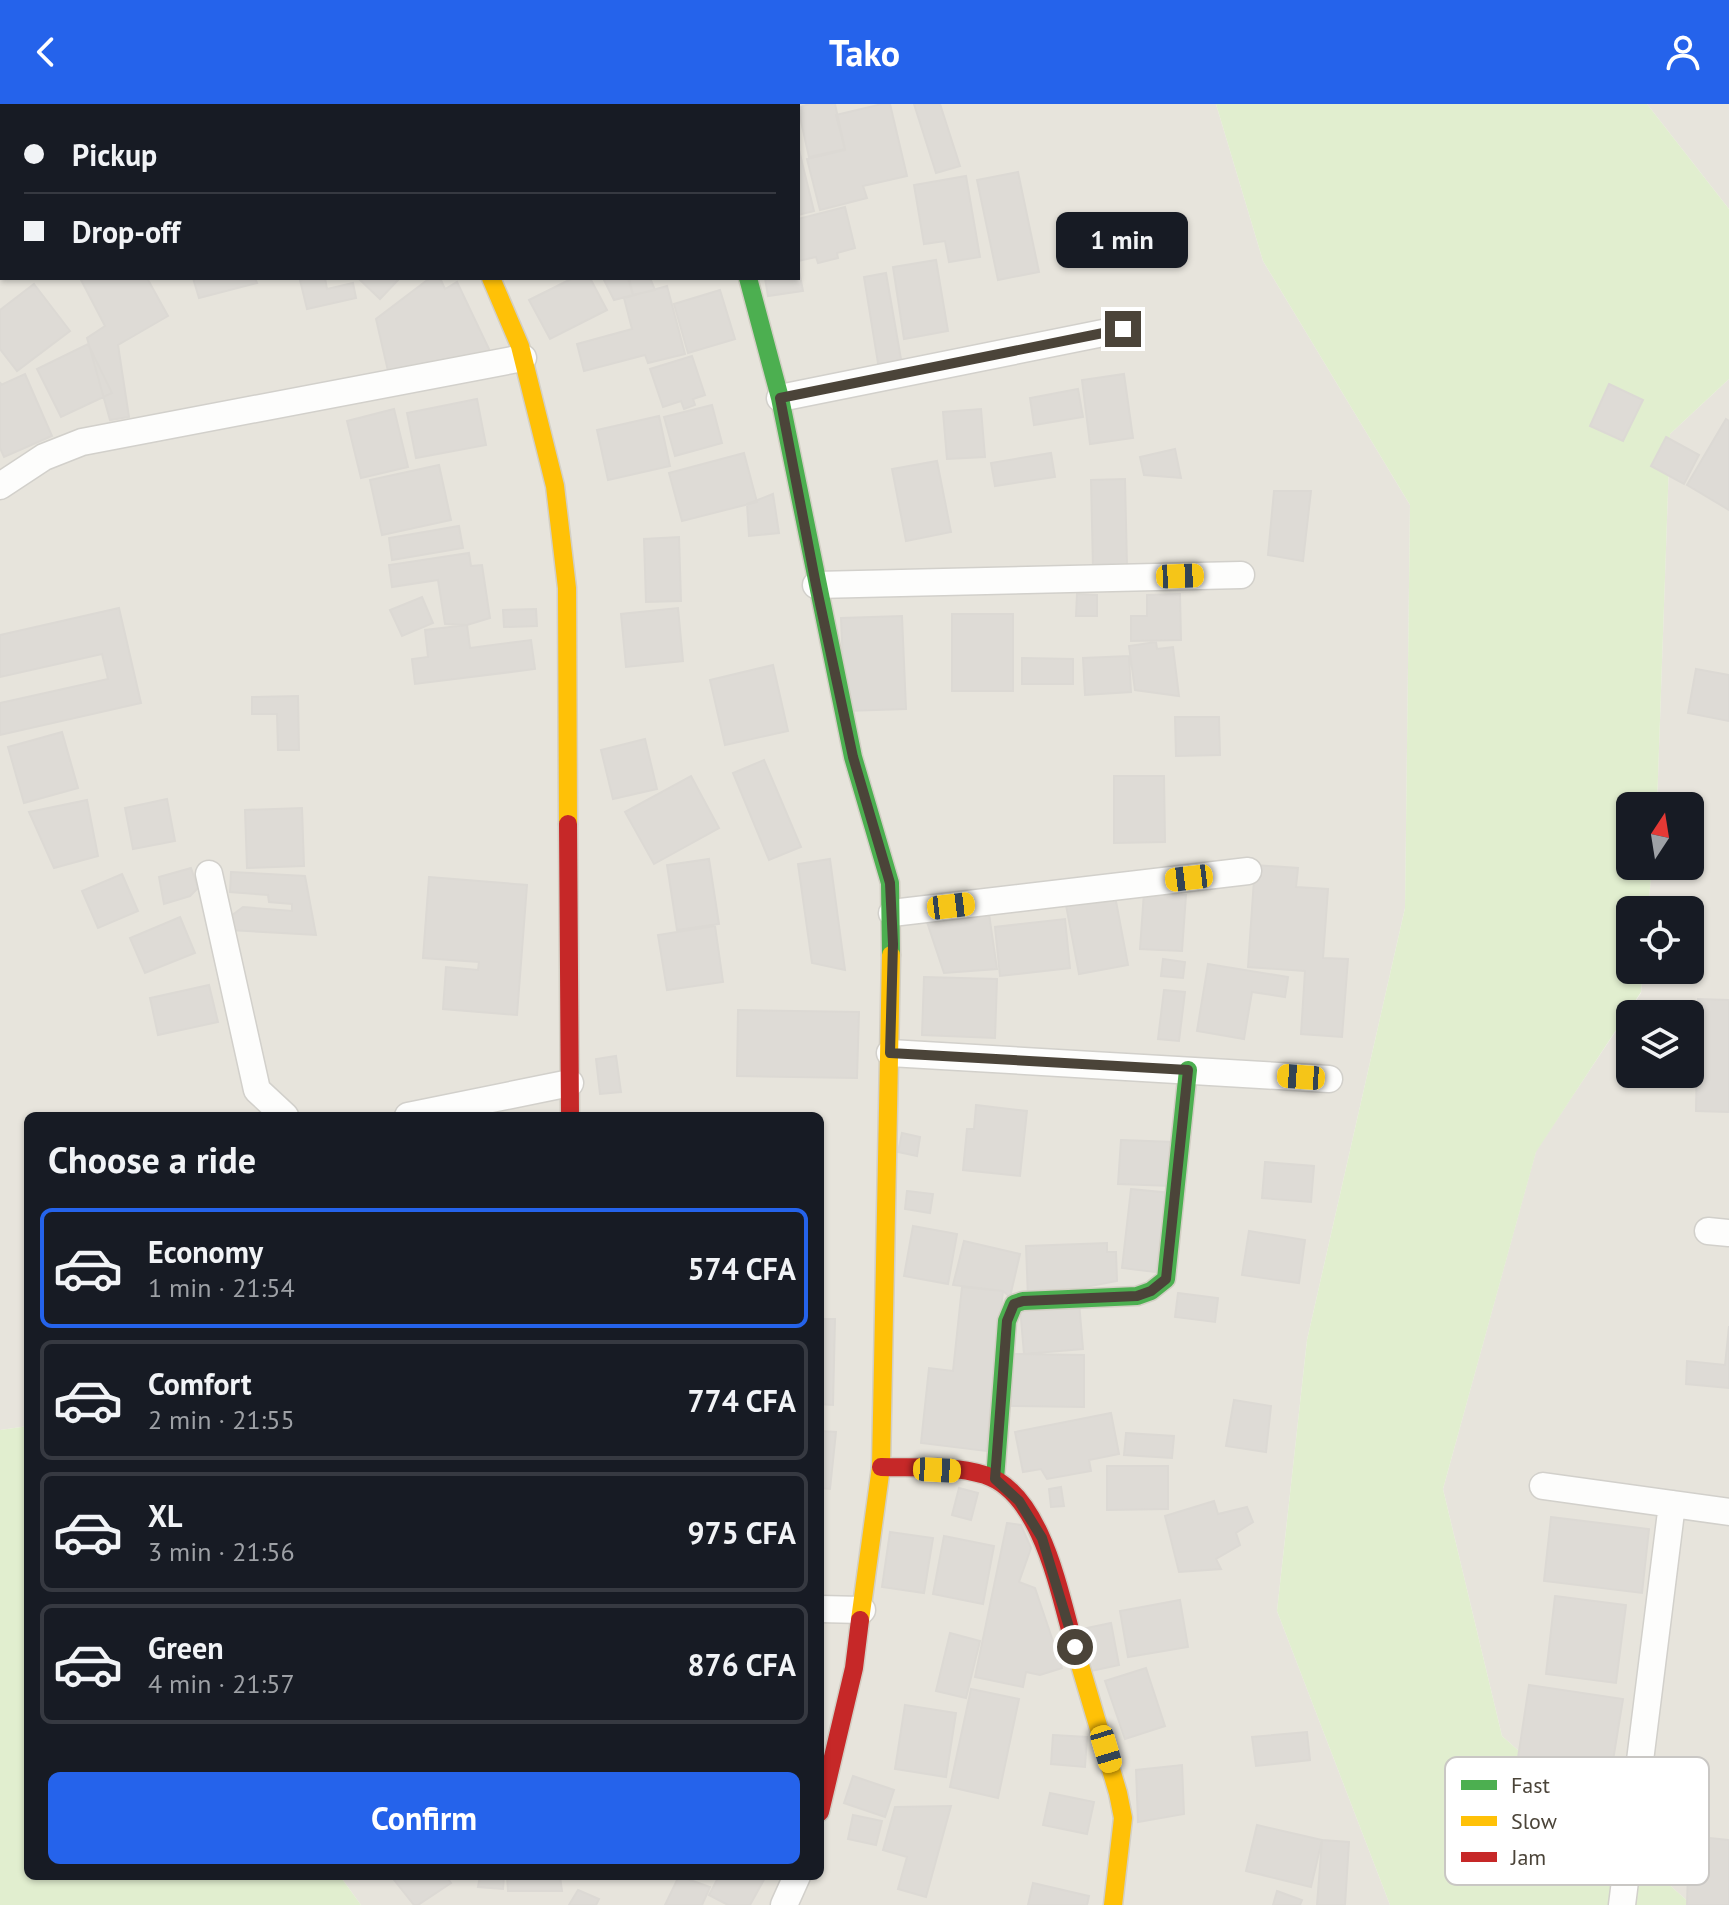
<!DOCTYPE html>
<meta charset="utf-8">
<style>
:root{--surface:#171b24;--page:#20242c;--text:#f1f3f6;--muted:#9ea1a6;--line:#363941;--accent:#2563eb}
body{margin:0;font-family:"PT Sans",sans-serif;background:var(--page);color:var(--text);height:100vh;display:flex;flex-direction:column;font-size:30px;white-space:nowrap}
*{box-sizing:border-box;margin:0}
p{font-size:26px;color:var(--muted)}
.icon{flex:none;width:44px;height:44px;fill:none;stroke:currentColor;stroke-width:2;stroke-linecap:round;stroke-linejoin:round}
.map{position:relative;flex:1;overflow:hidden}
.drawer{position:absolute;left:24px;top:1008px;width:800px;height:768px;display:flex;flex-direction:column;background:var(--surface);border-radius:12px;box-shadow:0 2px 6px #0004}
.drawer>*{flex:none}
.hud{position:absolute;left:0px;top:0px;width:800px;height:176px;box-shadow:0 2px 6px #0004;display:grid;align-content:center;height:176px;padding:0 24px;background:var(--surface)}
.needle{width:52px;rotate:12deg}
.fabs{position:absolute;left:1616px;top:688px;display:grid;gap:16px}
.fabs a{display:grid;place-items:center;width:88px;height:88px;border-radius:12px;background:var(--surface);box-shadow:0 2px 6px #0004;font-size:40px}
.end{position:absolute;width:36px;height:36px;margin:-18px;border:10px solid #4b4439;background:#fff;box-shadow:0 0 0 4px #fff}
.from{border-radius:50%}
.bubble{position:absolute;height:56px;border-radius:12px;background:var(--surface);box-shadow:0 2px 6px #0004;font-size:26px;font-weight:600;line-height:56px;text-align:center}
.car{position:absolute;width:24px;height:48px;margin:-24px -12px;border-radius:10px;box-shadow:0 0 6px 2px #0007;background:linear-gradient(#f5c518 24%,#345 0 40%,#f5c518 0 76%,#345 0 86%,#f5c518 0)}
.hud b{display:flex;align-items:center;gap:28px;height:76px;font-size:30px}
.hud b+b{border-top:2px solid var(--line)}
.hud i{width:20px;height:20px;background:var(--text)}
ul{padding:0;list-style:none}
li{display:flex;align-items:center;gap:24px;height:120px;margin:0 16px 12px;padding:0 8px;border:4px solid var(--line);border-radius:12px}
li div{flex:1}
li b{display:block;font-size:30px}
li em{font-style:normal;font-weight:600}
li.active{border-color:var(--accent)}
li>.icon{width:72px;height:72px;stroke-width:1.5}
h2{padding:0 24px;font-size:36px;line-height:96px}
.cta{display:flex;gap:16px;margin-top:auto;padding:16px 24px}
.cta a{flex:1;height:92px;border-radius:12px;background:var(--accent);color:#fff;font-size:32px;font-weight:600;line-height:92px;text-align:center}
header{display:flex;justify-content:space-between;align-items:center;height:104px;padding:0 24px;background:var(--accent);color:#fff;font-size:36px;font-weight:600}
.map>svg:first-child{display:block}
.residential{fill:#e7e4dc;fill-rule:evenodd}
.green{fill:#e1eecf}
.building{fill:#dedbd6;stroke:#dcd9d4;stroke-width:2}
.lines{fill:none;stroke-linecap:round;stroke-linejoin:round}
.street-casing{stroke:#d2d0cb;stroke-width:29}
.fast-casing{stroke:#d3cfc5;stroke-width:21}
.slow-casing{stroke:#d3cfc5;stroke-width:21}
.jam-casing{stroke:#d3cfc5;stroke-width:21}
.street{stroke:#fdfdfc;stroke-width:26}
.fast{stroke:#4caf50;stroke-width:18}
.slow{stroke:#ffc107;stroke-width:18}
.jam{stroke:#c62828;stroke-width:18}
.route{stroke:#4b4439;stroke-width:10}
.key{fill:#fff;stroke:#c9c7c4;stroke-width:2}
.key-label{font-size:22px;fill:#4b4439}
</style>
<header><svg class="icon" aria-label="back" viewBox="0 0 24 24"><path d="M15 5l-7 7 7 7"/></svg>Tako<svg class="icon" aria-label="person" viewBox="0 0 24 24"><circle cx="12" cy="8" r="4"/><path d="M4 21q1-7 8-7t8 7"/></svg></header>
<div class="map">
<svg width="1729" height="1801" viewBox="0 0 1729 1801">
<rect width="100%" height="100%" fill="#f4f2ee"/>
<path class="residential" d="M0,0H1216L1263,157L1410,401L1405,804L1307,1236L1277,1507L1390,1801H361L340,1772H820V1012H28V1322L0,1326ZM2,2H798V174H2Z
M1647,0H1729V105Z
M1729,275V1801H1692L1502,1632L1443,1385L1536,1047L1641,889L1643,866H1690V806H1648L1652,762H1690V702H1657L1670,330ZM1630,910H1690V970H1630Z"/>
<path class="green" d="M1216,0H1647L1729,105V275L1670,330L1657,702H1630V762H1652L1648,806H1630V866H1643L1641,888L1536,1048L1443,1385L1502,1632L1692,1801H1390L1277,1507L1307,1236L1405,804L1410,401L1263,157Z
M28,1322V1772H340L361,1801H0V1326Z"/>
<path class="building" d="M809,0H835L845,45L809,53L798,4Z
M882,0H890L907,72L863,82L867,94L820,106L807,55L845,46L836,11Z
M914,0H940L960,62L936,69Z
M798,42L814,107L798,111Z
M1018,68L1039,168L998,176L977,76Z
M966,72L980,153L949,158L945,137L924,140L914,81Z
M845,103L855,144L837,149L838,154L818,159L816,153L798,157V115Z
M936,156L948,227L904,235L893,163Z
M798,162L803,187L768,192L765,174H798Z
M886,169L902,261L878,259L864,173Z
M80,174H147L168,212L118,241L129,313L110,316L87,234L105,222Z
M193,174H255L257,179L199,194Z
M309,174H325L327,185L353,179L356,194L307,205L300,176Z
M358,174H400L380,195Z
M430,174H440L445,185L457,178L489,245L486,255L391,280L376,215Z
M573,174H590L607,206L550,235L529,196Z
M603,174H628L633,191L614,196Z
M629,174H650L655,186L633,191Z
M34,180L70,227L17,267L0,245V206Z
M667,182L685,250L648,259L645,251L584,267L577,240L632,225L624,194Z
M720,186L735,235L688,249L674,200Z
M88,240L112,289L61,313L37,265Z
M692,252L705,291L693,295L695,301L684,305L681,297L663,303L650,265Z
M25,270L52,332L4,353L0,344V278L1,281Z
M1124,270L1133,334L1090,340L1082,276Z
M1609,280L1643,296L1623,337L1590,322Z
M1078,285L1083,313L1034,321L1030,294Z
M477,295L486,341L416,354L407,309Z
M712,301L722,339L675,352L664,313Z
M394,305L408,363L361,374L347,317Z
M981,305L985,353L947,355L943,308Z
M659,312L670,362L608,376L597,326Z
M1726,315L1729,317V406L1687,381Z
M1666,333L1699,351L1684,380L1651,362Z
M1175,345L1181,374L1144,371L1140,353Z
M744,349L757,398L682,417L669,369Z
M1051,349L1055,373L995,382L991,359Z
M937,357L951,428L906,437L892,365Z
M439,361L451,416L382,431L370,376Z
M1125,375L1127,463L1093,464L1091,376Z
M1274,387H1311L1303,457L1268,451Z
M773,390L779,429L749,432L747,400Z
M459,422L463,444L392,456L389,434Z
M679,433L681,497L646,498L644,435Z
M469,449L471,462L482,461L490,514L467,521L445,520L438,476L392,483L389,461Z
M1077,490L1097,491V512H1076Z
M1180,490L1181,536L1131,537V512H1147V491Z
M422,493L433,519L402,532L390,506Z
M119,504L141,599L0,631V599L108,575L102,550L0,573V531Z
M678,504L683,557L626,563L621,510Z
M536,505L537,522L504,523L503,506Z
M952,510H1013V587H952Z
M902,512L906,605L845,607L841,514Z
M467,521L470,544L531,536L535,565L415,580L412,555L428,553L425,526Z
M1156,538L1157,545L1173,543L1179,592L1135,586L1129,542Z
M1129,552L1131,588L1085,591L1083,554Z
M1022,554L1073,555V580H1022Z
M773,561L788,627L725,641L710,576Z
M1696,565L1729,571V617L1688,609Z
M298,592L299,646H278L277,610H252V593Z
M1175,613H1219L1220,651L1176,652Z
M62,628L78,684L24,699L8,643Z
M645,635L657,685L613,695L601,646Z
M764,656L801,743L769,756L733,669Z
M691,672L719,724L654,760L625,708Z
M1114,672H1164L1165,738L1114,739Z
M167,695L175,737L133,745L125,704Z
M87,696L98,752L54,764L29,708Z
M302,704L304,762L247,764L245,706Z
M709,755L719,820L677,826L667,761Z
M830,755L845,866L812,859L798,760Z
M1255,761L1298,764L1296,783L1328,785L1323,854L1348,855L1342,933L1301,930L1305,867L1248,863Z
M191,764L198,784L190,792L164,800L159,773Z
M231,768L305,772L316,831L230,826L231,812L243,803L292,807V800L269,798L268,791L230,788Z
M122,770L138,807L98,824L82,787Z
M429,773L527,781L517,911L443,905L446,863L478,866L479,858L423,854Z
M1144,788L1186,791L1182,847L1140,845Z
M1115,792L1128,861L1079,870L1066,801Z
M989,810L997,865L944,869L927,818Z
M180,813L195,849L145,869L130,834Z
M1065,815L1070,864L1000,872L995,823Z
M715,822L723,878L667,886L658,831Z
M1163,855L1185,858L1183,874L1161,872Z
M1208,860L1288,873L1285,893L1252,888L1244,935L1197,927Z
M924,873L997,875L995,934L922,931Z
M209,881L218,918L158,931L150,894Z
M1164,886L1185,888L1179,937L1158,935Z
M1698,895L1729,896V1008L1696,1007Z
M738,906L859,908L857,974L737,972Z
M616,952L621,988L600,990L596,955Z
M976,1001L1027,1007L1020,1072L963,1066L967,1025H974Z
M902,1029L920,1033L917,1052L898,1048Z
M1121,1036L1174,1038L1172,1082L1118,1080Z
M1265,1058L1314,1062L1311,1098L1262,1094Z
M1131,1085L1171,1089L1155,1168L1122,1164Z
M907,1087L933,1090L930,1109L905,1105Z
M913,1122L957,1130L948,1180L904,1172Z
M1249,1127L1305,1136L1299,1179L1242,1171Z
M964,1137L1020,1150L1010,1193L1003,1187L953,1181Z
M1107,1139V1148H1116L1117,1177L1028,1194L1026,1142Z
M962,1183L1003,1187L986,1347L921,1339L929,1264L953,1267Z
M1178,1189L1218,1194L1215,1218L1175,1213Z
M1079,1198L1083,1245L1024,1250L1020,1203Z
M820,1215H835L833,1301L820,1300Z
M1729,1222V1284L1686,1280L1687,1257L1725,1261Z
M1012,1250L1084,1251V1303L1011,1302Z
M1234,1296L1271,1302L1266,1348L1226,1342Z
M1111,1309L1119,1350L1089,1356L1091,1367L1047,1375L1041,1365L1023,1368L1015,1328Z
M820,1327L836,1328L830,1385L820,1384Z
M1126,1329L1174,1332L1172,1354L1124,1351Z
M1107,1362H1168V1405L1107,1406Z
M1061,1383L1064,1402L1051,1403L1049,1385Z
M959,1384L978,1389L971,1416L952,1411Z
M1214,1397L1218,1410L1247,1403L1253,1418L1236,1429L1240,1441L1216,1455L1221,1465L1179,1468L1165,1412Z
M1551,1413L1649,1425L1642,1489L1544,1477Z
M1007,1419L1021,1421L1031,1444L1019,1478L1035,1484L1062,1564L1040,1571L1026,1568L1023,1583L975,1573Z
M890,1428L933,1434L924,1489L882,1483Z
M944,1432L994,1442L983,1500L933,1490Z
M1555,1492L1626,1501L1616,1579L1546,1570Z
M1180,1496L1188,1543L1128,1553L1120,1507Z
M1111,1519L1119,1561L1091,1567L1082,1525Z
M950,1529L980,1537L966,1594L936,1587Z
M1146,1564L1165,1622L1125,1635L1105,1577Z
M1529,1581L1623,1595L1609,1681L1516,1667Z
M971,1585L1019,1595L998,1694L950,1683Z
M905,1601L956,1609L946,1673L895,1665Z
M1307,1628L1310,1656L1256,1662L1252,1633Z
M1053,1631L1087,1633L1085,1663L1051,1660Z
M1182,1661L1184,1710L1138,1718L1136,1666Z
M853,1672L894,1686L885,1713L844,1699Z
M1050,1689L1094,1698L1087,1730L1043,1721Z
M951,1702L926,1793L898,1785L907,1753L883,1746L895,1703Z
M853,1711L882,1717L876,1741L848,1735Z
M1257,1721L1322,1736L1311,1783L1246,1767Z
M1689,1732L1729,1736V1801H1687Z
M1322,1736L1349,1738L1345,1801H1317Z
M391,1772H446L451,1779L418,1801H414Z
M480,1772H504L503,1785L478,1783Z
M507,1772H560L562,1787H508Z
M679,1772L710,1783L702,1801H665Z
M719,1772H766L750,1801H728L709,1791Z
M1033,1779L1089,1792L1087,1801H1028Z
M578,1786L599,1795L596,1801H569Z
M1277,1787L1302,1796L1300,1801H1273Z"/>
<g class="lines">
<g class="street-casing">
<path id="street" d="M402,0L403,2
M702,0V2
M780,294L1123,225
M0,382L44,353L82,338L523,254
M816,481L1241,471
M209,770L257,986L285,1012
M892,809L1248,767
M890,949L1329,975
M408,1012L570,979
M1708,1127L1729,1129
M1543,1382L1729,1408
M820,1505L862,1506
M784,1801L797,1772
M1622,1801L1672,1400"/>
</g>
<g class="fast-casing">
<path id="fast" d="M748,174L780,294L853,653L890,779L891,851
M995,1375L1007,1217L1014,1200L1023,1197L1137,1192L1151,1187L1166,1175L1188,966"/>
</g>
<g class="slow-casing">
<path id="slow" d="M491,174L520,242L555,382L567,484L568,720
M860,1516L881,1363L891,851
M1075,1544L1118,1689L1123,1714L1113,1801"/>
</g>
<g class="jam-casing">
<path id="jam" d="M568,720L570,1012
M881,1363C915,1364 952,1361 985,1371C1043,1390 1060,1493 1075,1544
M820,1708L854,1564L860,1516"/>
</g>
<use href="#street" class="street"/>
<use href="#fast" class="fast"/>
<use href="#slow" class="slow"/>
<use href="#jam" class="jam"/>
</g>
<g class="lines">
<path class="route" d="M1075,1543L1042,1434L1019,1397L995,1375L1007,1217L1014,1200L1023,1197L1137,1192L1151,1187L1166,1175L1188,966L890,949L893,840L890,779L853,653L816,481L780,294L1123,225"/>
</g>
<rect x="1445" y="1653" width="264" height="128" rx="12" class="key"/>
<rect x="1461" y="1676" width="36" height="10" fill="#4caf50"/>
<rect x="1461" y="1712" width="36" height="10" fill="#ffc107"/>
<rect x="1461" y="1748" width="36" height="10" fill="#c62828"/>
<g class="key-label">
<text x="1511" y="1689">Fast</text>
<text x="1511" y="1725">Slow</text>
<text x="1511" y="1761">Jam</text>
</g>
</svg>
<div class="fabs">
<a><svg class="needle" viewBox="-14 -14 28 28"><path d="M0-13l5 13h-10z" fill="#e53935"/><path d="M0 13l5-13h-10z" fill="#9ea1a6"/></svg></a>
<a><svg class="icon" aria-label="locate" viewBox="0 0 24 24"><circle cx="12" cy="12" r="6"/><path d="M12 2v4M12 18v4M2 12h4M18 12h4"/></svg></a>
<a><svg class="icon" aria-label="layers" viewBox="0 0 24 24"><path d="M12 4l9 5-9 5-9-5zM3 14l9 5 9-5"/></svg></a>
</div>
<i class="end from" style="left:1075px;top:1543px"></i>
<i class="end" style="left:1123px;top:225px"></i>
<div class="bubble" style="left:1056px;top:108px;width:132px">1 min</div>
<i class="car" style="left:1180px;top:472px;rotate:88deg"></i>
<i class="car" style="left:1189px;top:774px;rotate:263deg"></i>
<i class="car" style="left:951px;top:802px;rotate:83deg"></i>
<i class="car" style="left:1301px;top:973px;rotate:274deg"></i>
<i class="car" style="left:937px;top:1366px;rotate:93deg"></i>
<i class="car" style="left:1106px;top:1645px;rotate:163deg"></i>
<div class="hud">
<b><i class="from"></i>Pickup</b>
<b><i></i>Drop-off</b>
</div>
<section class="drawer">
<h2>Choose a ride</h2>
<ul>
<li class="active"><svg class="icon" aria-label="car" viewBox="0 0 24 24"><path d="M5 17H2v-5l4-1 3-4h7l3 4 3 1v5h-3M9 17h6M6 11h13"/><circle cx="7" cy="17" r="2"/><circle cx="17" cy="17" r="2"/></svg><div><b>Economy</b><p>1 min · 21:54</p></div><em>574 CFA</em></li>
<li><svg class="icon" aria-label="car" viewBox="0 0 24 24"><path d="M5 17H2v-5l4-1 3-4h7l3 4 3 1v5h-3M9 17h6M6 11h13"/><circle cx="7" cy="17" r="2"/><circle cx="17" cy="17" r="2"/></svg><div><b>Comfort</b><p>2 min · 21:55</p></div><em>774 CFA</em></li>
<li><svg class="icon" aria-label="car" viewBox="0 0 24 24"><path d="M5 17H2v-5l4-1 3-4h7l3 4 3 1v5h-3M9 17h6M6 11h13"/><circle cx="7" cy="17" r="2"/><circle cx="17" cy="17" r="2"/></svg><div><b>XL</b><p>3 min · 21:56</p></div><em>975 CFA</em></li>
<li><svg class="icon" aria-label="car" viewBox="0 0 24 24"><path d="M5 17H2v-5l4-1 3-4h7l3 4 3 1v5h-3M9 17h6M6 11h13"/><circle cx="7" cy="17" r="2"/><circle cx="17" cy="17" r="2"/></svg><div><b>Green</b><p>4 min · 21:57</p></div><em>876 CFA</em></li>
</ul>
<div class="cta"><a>Confirm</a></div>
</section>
</div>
